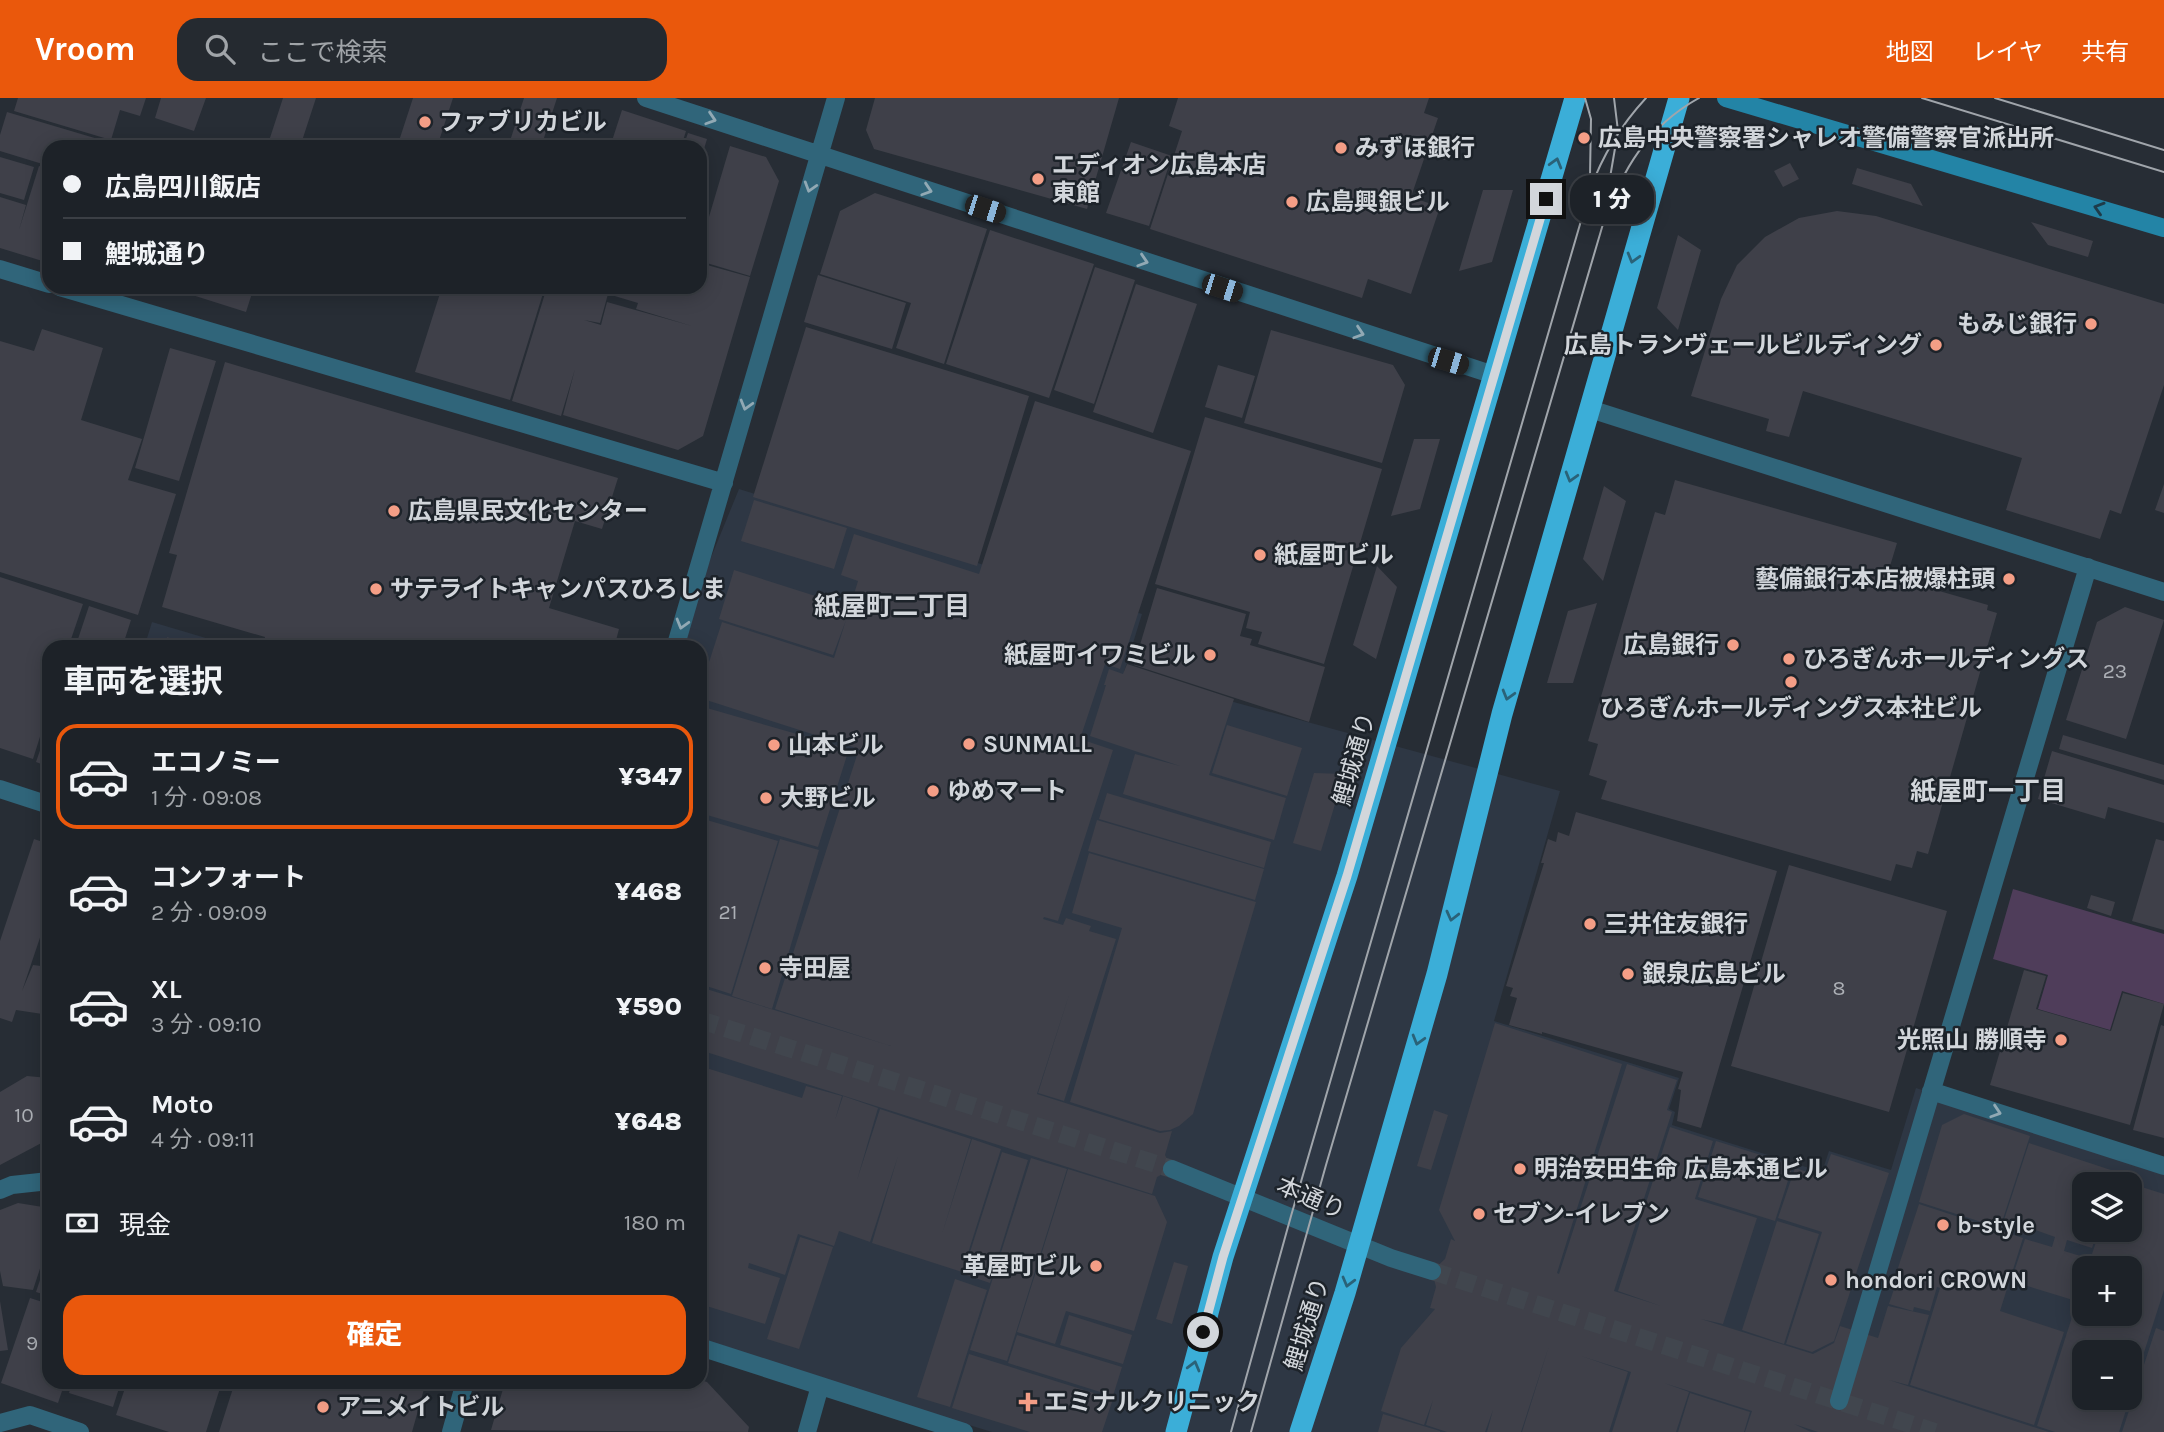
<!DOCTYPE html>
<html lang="ja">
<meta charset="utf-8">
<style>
:root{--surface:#1d2228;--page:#252a30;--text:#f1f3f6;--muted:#a0a4a8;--line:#3b3f45;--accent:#ea580c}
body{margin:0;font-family:Karla,"Noto Sans JP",sans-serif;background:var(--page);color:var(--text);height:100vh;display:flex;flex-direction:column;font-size:26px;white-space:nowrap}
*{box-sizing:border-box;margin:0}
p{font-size:23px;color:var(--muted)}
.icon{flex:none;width:38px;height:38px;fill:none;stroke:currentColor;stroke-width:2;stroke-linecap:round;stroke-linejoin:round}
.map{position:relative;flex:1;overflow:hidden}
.details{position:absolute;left:42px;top:542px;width:665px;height:749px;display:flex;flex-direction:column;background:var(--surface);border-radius:21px;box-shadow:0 4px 18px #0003,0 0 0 2px var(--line)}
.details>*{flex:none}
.hud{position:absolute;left:42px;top:42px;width:665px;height:154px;border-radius:21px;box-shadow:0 4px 18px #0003,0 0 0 2px var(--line);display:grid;align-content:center;height:154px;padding:0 21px;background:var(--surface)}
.tools{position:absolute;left:2072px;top:1074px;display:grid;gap:14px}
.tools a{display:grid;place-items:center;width:70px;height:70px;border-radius:14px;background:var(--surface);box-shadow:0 4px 18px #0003,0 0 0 2px var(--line);font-size:35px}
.end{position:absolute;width:32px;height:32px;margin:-16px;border:9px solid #d2d6db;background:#111;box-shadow:0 0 0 4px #111}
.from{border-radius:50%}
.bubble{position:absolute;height:49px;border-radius:21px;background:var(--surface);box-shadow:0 4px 18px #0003,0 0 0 2px var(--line);font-size:23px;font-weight:800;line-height:49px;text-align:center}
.car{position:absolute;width:21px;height:42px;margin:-21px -10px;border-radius:9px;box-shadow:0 0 5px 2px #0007;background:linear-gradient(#222 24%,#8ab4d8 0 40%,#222 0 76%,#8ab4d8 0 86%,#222 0)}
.hud b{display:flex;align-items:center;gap:24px;height:66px;font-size:26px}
.hud b+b{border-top:2px solid var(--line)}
.hud i{width:18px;height:18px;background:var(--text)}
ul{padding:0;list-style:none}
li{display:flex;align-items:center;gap:21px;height:105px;margin:0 14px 10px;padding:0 7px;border:4px solid transparent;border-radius:21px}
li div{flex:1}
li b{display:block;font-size:26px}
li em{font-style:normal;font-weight:800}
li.on{border-color:var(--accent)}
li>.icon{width:63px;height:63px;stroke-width:1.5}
h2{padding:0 21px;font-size:32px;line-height:84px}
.pay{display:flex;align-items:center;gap:18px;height:77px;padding:0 21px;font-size:26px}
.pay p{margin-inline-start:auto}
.action{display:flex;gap:14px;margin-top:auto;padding:14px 21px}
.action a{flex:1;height:80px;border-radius:21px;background:var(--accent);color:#fff;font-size:28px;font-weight:800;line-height:80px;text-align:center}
header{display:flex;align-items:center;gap:42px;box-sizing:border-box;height:98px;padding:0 35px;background:var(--accent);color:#fff}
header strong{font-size:33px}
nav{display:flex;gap:38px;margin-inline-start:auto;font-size:24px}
.search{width:490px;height:63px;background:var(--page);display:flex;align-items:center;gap:18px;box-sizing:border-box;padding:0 24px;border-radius:21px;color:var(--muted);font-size:26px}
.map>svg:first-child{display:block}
.built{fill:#2e3744;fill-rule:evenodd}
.green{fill:#4f3d5a}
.building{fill:#3f4049;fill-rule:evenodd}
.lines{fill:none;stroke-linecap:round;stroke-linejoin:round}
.street-tunnel{stroke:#41464e;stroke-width:18;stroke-dasharray:18 9;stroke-linecap:butt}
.street{stroke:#30657a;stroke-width:18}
.secondary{stroke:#2384a6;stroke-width:18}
.highway{stroke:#3baed8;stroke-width:21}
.tram{stroke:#a0a5ab;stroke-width:2}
.oneway{stroke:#91a9b4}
.oneway2{stroke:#2a6278}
.oneway3{stroke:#1e3b49}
.route{stroke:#d2d6db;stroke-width:9}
.poi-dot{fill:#f49e86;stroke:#1d232a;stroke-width:2.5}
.labels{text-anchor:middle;stroke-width:5;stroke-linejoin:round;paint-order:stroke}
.number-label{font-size:21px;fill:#adb0b6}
.poi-label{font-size:24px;font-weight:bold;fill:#d2d6db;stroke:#1d232a;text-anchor:start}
.street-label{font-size:24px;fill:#d2d6db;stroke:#1d232a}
.neighbourhood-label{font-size:26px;font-weight:bold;fill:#d2d6db;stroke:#1d232a}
</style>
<header>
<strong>Vroom</strong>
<div class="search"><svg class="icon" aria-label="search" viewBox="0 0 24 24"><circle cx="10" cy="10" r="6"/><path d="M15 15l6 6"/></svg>ここで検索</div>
<nav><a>地図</a><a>レイヤ</a><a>共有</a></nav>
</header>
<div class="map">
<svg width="2164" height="1334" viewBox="0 0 2164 1334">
<rect width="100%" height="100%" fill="#272d35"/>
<path class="built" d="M739,391L1142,516L1124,574L1560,693L1494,923L1679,980L1669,1011L1675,1014L1672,1027L1822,1074L1829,1053L1891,1072L1916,990L2164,1071V1334H992L700,1245V550H674ZM2084,1087H2130V1132H2084ZM2084,1171H2130V1216H2084ZM2084,1255H2130V1300H2084Z
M152,524L236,549L144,550Z"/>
<path class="green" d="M2013,791L2164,836V906L2122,893L2110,932L2038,911L2048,877L1993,861Z"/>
<path class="building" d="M18,0H146L140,18L120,12L111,42L14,13Z
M161,0H206L194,33L155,20Z
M283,0H316L300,49H267Z
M413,0H453L437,49H397Z
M524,0H557L541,49H508Z
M875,0H1119L1087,111L874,51L866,32Z
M1178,0H1429L1424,15L1438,20L1411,99L1440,109L1411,196L1368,181L1362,200L1150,131L1182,33L1169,28Z
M622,12L686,33L681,49H610Z
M7,14L98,41L96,49H49V68L0,53V37Z
M688,35L707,41L701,61L700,49H683Z
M1438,41L1451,44L1445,62L1433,58Z
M1131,44L1172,58L1149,128L1106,115Z
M730,48L766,59L779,83L750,178L700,163V128L706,129Z
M0,59L34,69L24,102L0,95Z
M1790,65L1799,81L1783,89L1774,73Z
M39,68L49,71V165L0,150V99L26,107L19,132Z
M1857,70L1911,86L1923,108L1852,86Z
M1483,92H1513L1492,164L1459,173Z
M875,95L987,131L944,266L896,250L911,205L820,176L840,113Z
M1837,113L1876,118L2164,206V287L2121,416L2110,412L2100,441L2006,412L2022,360L1803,293L1789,339L1766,333L1769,321L1691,298L1721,201L1737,167L1765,139L1799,120Z
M2031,124L2093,143L2088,159L2048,147Z
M990,132L1094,166L1049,300L946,266Z
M1678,137L1701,152L1678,232L1657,210Z
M700,165L750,179L703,338L678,352L563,317L575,271L561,318L512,303L547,189H700ZM608,196L638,205L636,211L692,228L607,204L601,227L584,222L600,225Z
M1095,169L1135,182L1094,306L1054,292Z
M818,177L906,205L892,251L804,224Z
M1136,186L1197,206L1153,335L1093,314Z
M167,189H254L246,214Z
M442,189H545L510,302L415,274Z
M806,229L1029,298L977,468L753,399Z
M42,231L103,250L81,322L142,341L128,382L176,396L138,517L0,474V243L34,253Z
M1271,232L1393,267L1405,287L1382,365L1244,325Z
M170,250L216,263L179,383L135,370Z
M225,264L618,380L602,431L575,423L549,510L619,531L614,550H267L263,548L265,539L162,509L177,457L169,455Z
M1218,267L1255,278L1242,320L1205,309Z
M1035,303L1191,353L1120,571L1105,566L1080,641L1113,652L1058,823L1044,819L1043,821L1063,827L1066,820L1091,828L1089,833L1116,841L1064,1003L1038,995L1070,894L1037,996L1160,1035L1172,1033L1165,1057L1172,1071L1157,1079L1152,1096L700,952V889L891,948L775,911L859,651L700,600V592L722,524L834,560L846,522L833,557L719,521L734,472L850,509L858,483L841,477L854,436L979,476Z
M1205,319L1382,371L1324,566L1258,546L1262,534L1246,530L1250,514L1155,486Z
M1414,341H1440L1420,411L1391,418Z
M1675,382L1897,445L1887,478L1988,507L1987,512L1997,515L1928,756L1917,753L1912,770L1896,766L1891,783L1601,701L1607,683L1589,677L1598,646L1588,643L1655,414L1665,417Z
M2164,386V415L2155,412Z
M1604,388L1626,403L1603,483L1583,461Z
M754,402L847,430L834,471L741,443Z
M1377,468L1397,489L1376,561L1353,547Z
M0,479L83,506L68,550H49V610L33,661L0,650Z
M1157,490L1246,516L1240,538L1252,541L1250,547L1325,569L1309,624L1134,567Z
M1597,505L1573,585H1547L1568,513Z
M89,508L131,522L122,550H75Z
M2125,509L2164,522L2126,641L2066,622L2097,524Z
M167,539L197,549V550H164Z
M1127,566L1234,601L1209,677L1286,700L1274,742L1123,696L1135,656L1180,668L1090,638L1106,587H1104L1109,571L1123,576Z
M700,608L849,651L818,749L700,715Z
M49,626V669L36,664Z
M1227,627L1302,650L1287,698L1212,675Z
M2063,637L2164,667V682L2059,651Z
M2052,653L2164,687V725L2108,709L2105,721L2038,701Z
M1314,675L1344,676L1321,753L1293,745Z
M1107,695L1271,744L1264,770L1099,721Z
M1576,714L1777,773L1701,1030L1677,1023L1681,992L1678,991L1683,974L1542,934V936L1509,927L1517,900L1510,898L1513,890L1506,888L1540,778L1544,765H1541L1548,741L1556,744L1558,734L1569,738Z
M700,720L778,743L731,896L700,886Z
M1097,722L1264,771L1255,802L1088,753Z
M34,741L49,746V813L22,893L33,867L49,869V917L16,912L12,924L0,920V843Z
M780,741L819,752L772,911L732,898Z
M2156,741L2164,743V832L2132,823Z
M1089,755L1256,804L1193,1016L1179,1028L1170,1032L1160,1033L1070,1004L1122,830L1072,815Z
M1789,767L1947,813L1889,1014L1731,968Z
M2091,797L2115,804L2111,818L2087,810Z
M2024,872L2046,878L2036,911L2111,933L2123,895L2164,906L2130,1027L1990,987Z
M1495,925L1622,966L1557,1175L1559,1176L1627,966L1677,982L1667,1012L1672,1014L1614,1193L1661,1208L1618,1193L1670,1029L1713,1043L1695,1101L1757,1120L1723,1226L1701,1221L1813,1256L1834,1245L1840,1228L1878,1240L1888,1208L1929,1217L1908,1287L1889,1282L2049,1334H1818L1794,1326L1811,1334H1745L1752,1313L1664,1285L1689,1294L1676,1334H1612L1631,1274L1581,1258L1628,1274L1609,1334H1522L1549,1248L1521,1334H1487L1493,1312L1485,1334H1447L1426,1327L1433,1302L1424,1327L1381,1313L1401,1250L1435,1211L1430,1210L1436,1189L1432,1173L1445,1161L1451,1141L1455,1143L1439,1112Z
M2161,927L2164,928V1040L2133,1032Z
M700,968L802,1000L806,988L842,998L835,1022L843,998L878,1010L857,1082L880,1011L971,1041L942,1136L972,1041L1001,1051L962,1174L872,1145L898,1058L870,1144L839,1133L834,1148L798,1136L785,1177L749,1165L748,1170L780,1180L765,1226L700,1206Z
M27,978L49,980V1041L0,1067V994Z
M1434,1012L1448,1017L1431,1072L1417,1068Z
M1964,1016L2030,1038L2000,1130L1919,1104L1942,1027Z
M1716,1043L1793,1067L1775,1123L1698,1099Z
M2029,1045L2117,1074L2112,1087H2084V1132H2098L2092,1150L2067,1142L2064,1153L2087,1160L2073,1202L2011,1183L2025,1141L2052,1149L2055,1139L2027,1129L2025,1136L2002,1128Z
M1002,1054L1028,1062L990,1185L963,1176Z
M1831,1056L1889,1075L1834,1243L1812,1254L1786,1246L1822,1134L1778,1120L1795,1070L1823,1079Z
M1031,1060L1067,1071L1007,1263L970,1252Z
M1068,1071L1155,1098L1167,1124L1134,1233L1066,1213L1055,1246L1017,1234Z
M2116,1081L2164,1096V1192L2130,1298V1255H2084V1300H2130L2119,1334H2055L2037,1328L2084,1182V1216H2130V1171H2087L2100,1132H2130V1087H2114Z
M18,1105L49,1110V1143L33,1192L3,1188L0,1173V1112Z
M1919,1106L2023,1140L2000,1213L2064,1234L2034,1327L1910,1287L1940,1190L1937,1189L1930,1213L1914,1209L1913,1213L1889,1206L1898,1179L1932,1188L1896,1176Z
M1777,1123L1819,1136L1784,1246L1742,1232Z
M800,1139L833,1149L799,1251L767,1241Z
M49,1155V1198L36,1194Z
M1174,1164L1188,1168L1172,1226L1156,1221Z
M955,1181L987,1192L950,1309L917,1299Z
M30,1200L49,1206V1284H65L58,1305L1,1285Z
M0,1203L8,1252L0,1253Z
M1069,1217L1132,1237L1123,1266L1060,1247Z
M2156,1230L2164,1233V1334H2122Z
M1017,1237L1122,1269L1113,1298L1008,1265Z
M969,1256L1113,1301L1102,1334H1030L952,1310Z
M700,1282L707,1284L749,1329L748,1334L491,1332L505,1284H700Z
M72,1284H121L113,1309L69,1295Z
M127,1284H222L206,1334H169L116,1317Z
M235,1284H426L412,1334H219Z
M1690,1295L1750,1314L1744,1334H1678Z
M1383,1316L1440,1333V1334H1378Z"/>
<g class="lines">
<path class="street-tunnel" d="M700,922L1172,1071
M1432,1173L1935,1334"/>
<path class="street" d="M646,0L1494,277
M0,171L49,186
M60,189L724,385
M1590,311L2164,494
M675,550L836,0
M0,691L49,707
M1931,993L2164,1068
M1172,1071L1391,1160L1432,1173
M0,1092L12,1087L49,1083
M700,1249L964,1334
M1839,1303L2088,469
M0,1325L30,1317L80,1334
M451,1334L465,1284
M807,1334L820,1288"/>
<path class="secondary" d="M1726,0L2164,130"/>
<path class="highway" d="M1176,1334L1223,1159L1347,778L1575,0
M1300,1334L1345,1195L1437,876L1502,616L1679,0"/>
<path class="tram" d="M1585,0L1591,21L1590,77
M1922,0L2164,74
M1995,0L2164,52
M1607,97L1618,33L1614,0
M1231,1334L1291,1118L1590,92C1603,56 1620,28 1646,0
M1251,1334L1326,1067L1603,126C1622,72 1647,29 1699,0"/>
</g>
<defs><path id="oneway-chevron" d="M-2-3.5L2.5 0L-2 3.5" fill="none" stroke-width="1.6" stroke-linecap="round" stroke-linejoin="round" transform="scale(1.75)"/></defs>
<g class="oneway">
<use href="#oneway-chevron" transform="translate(711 21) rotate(18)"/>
<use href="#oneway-chevron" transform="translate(810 89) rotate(107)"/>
<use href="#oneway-chevron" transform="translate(927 92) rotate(18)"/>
<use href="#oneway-chevron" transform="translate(1143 163) rotate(18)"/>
<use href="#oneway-chevron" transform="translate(1359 235) rotate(18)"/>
<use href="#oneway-chevron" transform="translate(746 307) rotate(106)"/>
<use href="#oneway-chevron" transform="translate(682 526) rotate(106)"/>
<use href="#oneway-chevron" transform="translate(1996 1014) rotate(18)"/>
</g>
<g class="oneway2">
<use href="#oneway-chevron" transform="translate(1556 65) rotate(-74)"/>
<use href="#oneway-chevron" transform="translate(1633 160) rotate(106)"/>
<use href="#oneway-chevron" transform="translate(1571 379) rotate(106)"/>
<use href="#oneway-chevron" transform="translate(1508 597) rotate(106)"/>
<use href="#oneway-chevron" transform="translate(1452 818) rotate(104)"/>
<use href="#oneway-chevron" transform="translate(1418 942) rotate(106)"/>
<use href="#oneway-chevron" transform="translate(1348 1184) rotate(105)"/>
<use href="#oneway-chevron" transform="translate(1194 1268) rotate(-75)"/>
</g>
<use class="oneway3" href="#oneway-chevron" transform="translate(2099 110) rotate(-163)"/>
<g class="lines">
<path class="route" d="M1203,1234L1223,1159L1347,778L1546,101"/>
</g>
<g class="poi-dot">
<circle cx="425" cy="24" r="7"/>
<circle cx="1584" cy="40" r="7"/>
<circle cx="1341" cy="50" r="7"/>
<circle cx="1038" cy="81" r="7"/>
<circle cx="1292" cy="104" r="7"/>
<circle cx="2091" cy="226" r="7"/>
<circle cx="1936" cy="247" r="7"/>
<circle cx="394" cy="413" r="7"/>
<circle cx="1260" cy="457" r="7"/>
<circle cx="2009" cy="481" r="7"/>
<circle cx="376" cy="491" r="7"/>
<circle cx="1733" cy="547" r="7"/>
<circle cx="1210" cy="557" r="7"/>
<circle cx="1789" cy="561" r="7"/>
<circle cx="1791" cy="584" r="7"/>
<circle cx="969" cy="646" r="7"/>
<circle cx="774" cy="647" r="7"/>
<circle cx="933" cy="693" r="7"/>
<circle cx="766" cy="700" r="7"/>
<circle cx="1590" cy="826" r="7"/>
<circle cx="765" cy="870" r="7"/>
<circle cx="1628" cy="876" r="7"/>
<circle cx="2061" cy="942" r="7"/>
<circle cx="1520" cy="1071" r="7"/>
<circle cx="1479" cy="1116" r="7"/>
<circle cx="1943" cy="1127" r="7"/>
<circle cx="1096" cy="1168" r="7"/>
<circle cx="1831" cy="1182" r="7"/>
<path d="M1024.5 1293.5h7v7h7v7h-7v7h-7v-7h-7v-7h7z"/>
<circle cx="323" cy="1309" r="7"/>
</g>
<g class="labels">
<g class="number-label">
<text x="2115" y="580">23</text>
<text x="728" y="821">21</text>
<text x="1839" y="897">8</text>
<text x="24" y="1024">10</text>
<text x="32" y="1252">9</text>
</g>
<g class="poi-label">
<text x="439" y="32">ファブリカビル</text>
<text x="1598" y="48">広島中央警察署シャレオ警備警察官派出所</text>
<text x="1355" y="58">みずほ銀行</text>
<text x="1052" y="75">エディオン広島本店<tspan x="1052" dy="28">東館</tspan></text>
<text x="1306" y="112">広島興銀ビル</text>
<text x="2077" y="234" text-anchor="end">もみじ銀行</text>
<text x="1922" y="255" text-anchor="end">広島トランヴェールビルディング</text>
<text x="408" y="421">広島県民文化センター</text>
<text x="1274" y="465">紙屋町ビル</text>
<text x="1995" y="489" text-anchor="end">藝備銀行本店被爆柱頭</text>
<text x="390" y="499">サテライトキャンパスひろしま</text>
<text x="1719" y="555" text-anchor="end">広島銀行</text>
<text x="1196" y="565" text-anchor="end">紙屋町イワミビル</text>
<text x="1803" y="569">ひろぎんホールディングス</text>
<text x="1791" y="618" text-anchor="middle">ひろぎんホールディングス本社ビル</text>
<text x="983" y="654">SUNMALL</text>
<text x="788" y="655">山本ビル</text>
<text x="947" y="701">ゆめマート</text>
<text x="780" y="708">大野ビル</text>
<text x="1604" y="834">三井住友銀行</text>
<text x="779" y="878">寺田屋</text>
<text x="1642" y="884">銀泉広島ビル</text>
<text x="2047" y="950" text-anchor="end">光照山 勝順寺</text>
<text x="1534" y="1079">明治安田生命 広島本通ビル</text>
<text x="1493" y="1124">セブン-イレブン</text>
<text x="1957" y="1135">b-style</text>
<text x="1082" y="1176" text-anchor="end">革屋町ビル</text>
<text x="1845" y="1190">hondori CROWN</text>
<text x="1044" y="1312">エミナルクリニック</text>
<text x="337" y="1317">アニメイトビル</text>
</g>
<g class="street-label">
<text transform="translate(1354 661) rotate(-74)" y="8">鯉城通り</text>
<text transform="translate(1311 1100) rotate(23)" y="8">本通り</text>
<text transform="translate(1307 1226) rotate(-73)" y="8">鯉城通り</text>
</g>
<g class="neighbourhood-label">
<text x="892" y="517">紙屋町二丁目</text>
<text x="1988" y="702">紙屋町一丁目</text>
</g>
</g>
</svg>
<div class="tools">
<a><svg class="icon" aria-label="layers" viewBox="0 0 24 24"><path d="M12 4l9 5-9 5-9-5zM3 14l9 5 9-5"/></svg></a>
<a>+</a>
<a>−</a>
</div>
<i class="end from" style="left:1203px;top:1234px"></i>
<i class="end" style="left:1546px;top:101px"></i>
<div class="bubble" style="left:1570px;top:77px;width:84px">1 分</div>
<i class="car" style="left:985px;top:111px;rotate:108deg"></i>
<i class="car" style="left:1222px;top:190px;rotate:108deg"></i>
<i class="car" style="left:1448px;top:263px;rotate:107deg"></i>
<div class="hud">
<b><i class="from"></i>広島四川飯店</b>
<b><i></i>鯉城通り</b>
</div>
<section class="details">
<h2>車両を選択</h2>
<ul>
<li class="on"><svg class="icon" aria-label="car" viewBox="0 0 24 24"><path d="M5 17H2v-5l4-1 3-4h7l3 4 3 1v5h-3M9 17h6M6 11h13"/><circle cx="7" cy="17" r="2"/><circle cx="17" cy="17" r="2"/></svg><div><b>エコノミー</b><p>1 分 · 09:08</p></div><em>¥347</em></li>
<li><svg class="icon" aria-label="car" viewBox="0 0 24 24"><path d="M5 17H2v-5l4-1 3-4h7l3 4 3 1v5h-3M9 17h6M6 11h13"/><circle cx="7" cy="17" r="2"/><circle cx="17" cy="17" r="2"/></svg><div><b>コンフォート</b><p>2 分 · 09:09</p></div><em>¥468</em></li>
<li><svg class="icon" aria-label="car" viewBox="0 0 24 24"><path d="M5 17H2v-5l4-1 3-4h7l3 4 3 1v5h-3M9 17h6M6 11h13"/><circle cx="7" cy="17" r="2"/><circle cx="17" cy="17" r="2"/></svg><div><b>XL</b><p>3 分 · 09:10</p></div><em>¥590</em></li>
<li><svg class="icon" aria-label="car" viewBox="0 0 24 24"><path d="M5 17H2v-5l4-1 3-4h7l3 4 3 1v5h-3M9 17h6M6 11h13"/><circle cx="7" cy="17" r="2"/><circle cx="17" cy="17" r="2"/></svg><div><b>Moto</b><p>4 分 · 09:11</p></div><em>¥648</em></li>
</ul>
<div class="pay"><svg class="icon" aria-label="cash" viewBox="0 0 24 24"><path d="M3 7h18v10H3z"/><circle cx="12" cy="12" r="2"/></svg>現金<p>180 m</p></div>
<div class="action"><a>確定</a></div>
</section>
</div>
